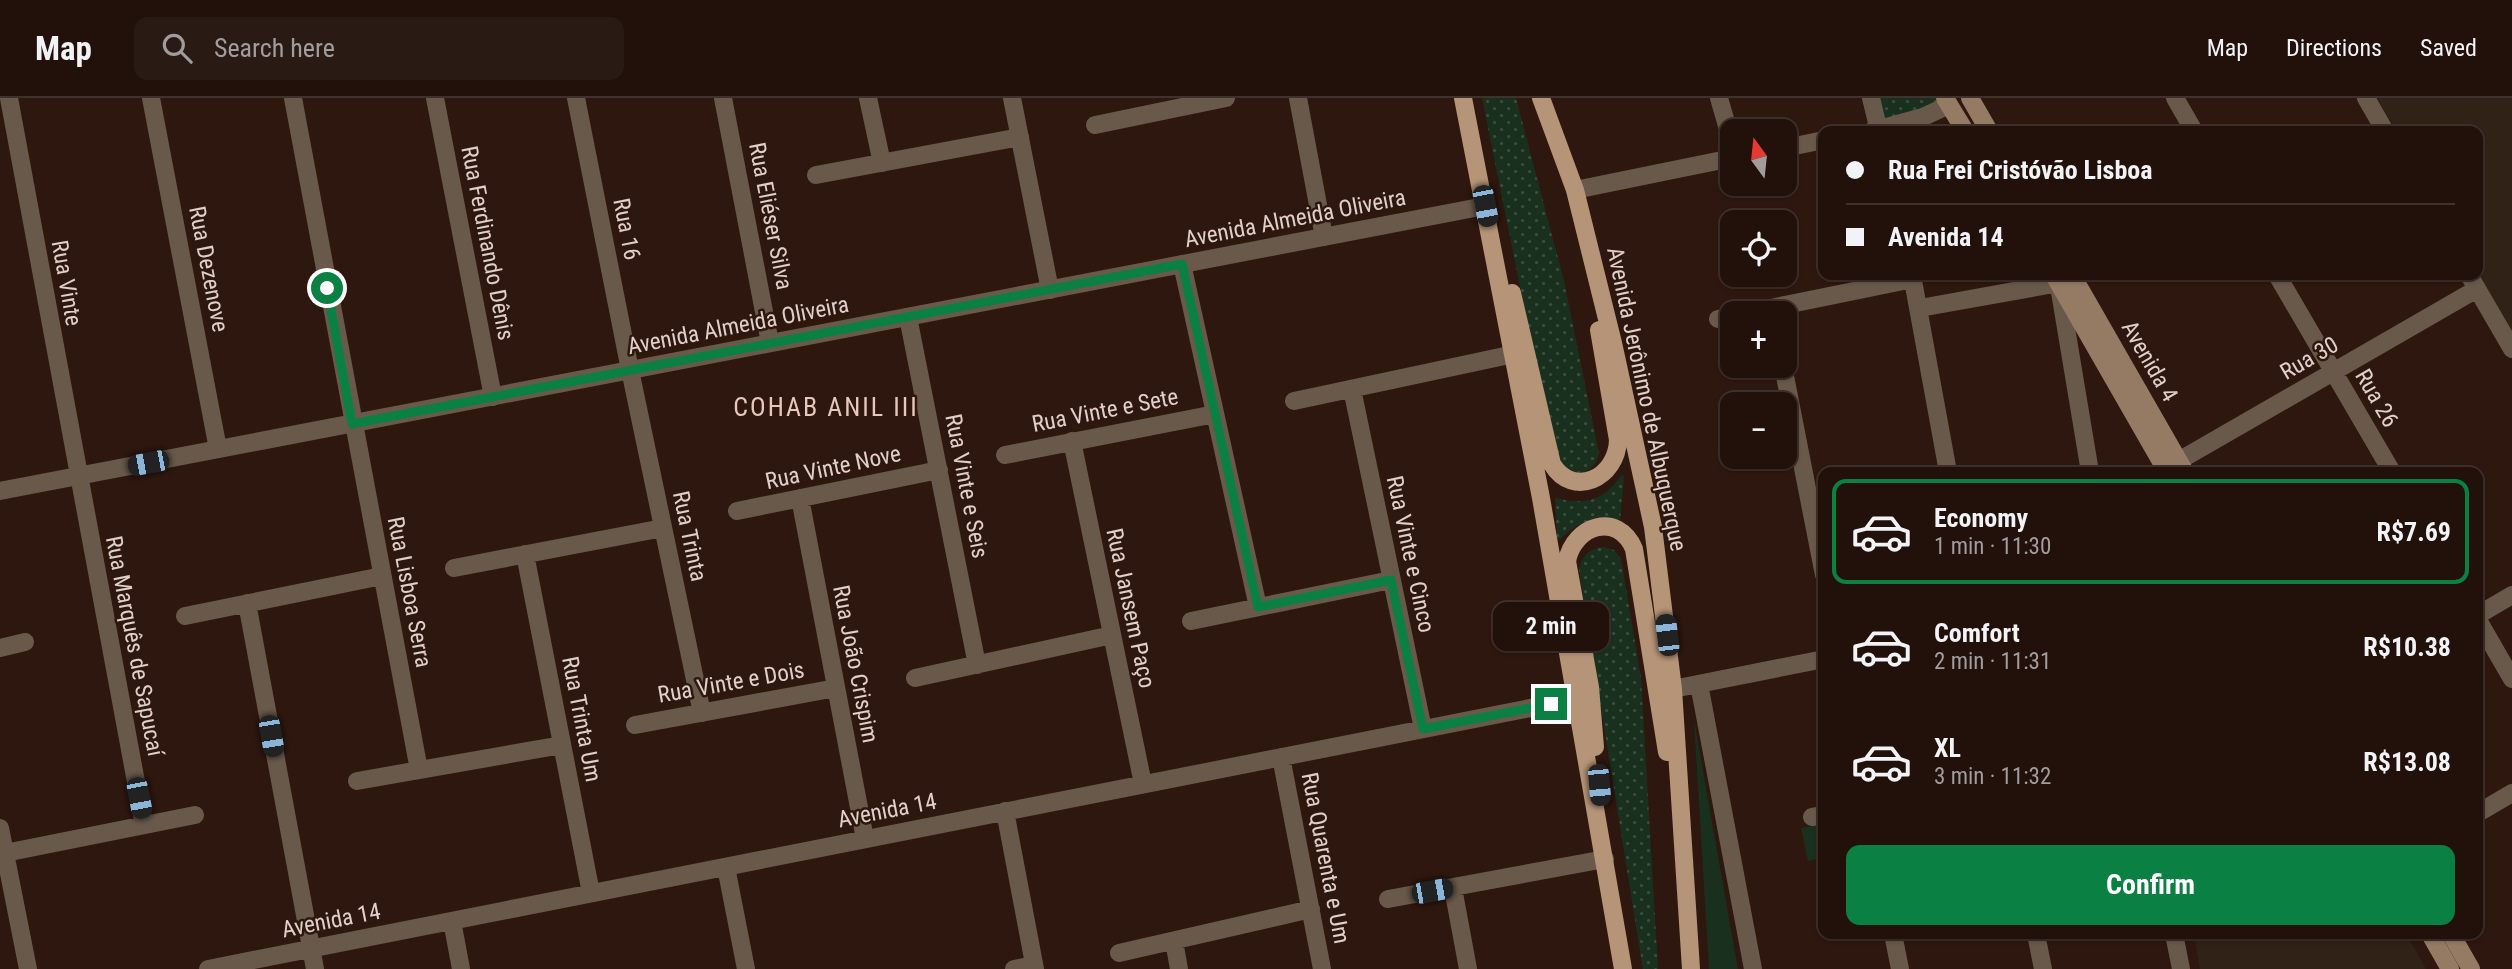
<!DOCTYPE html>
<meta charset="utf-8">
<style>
:root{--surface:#22110b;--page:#2a1a14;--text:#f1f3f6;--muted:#a29d9d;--line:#3f312c;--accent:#0b8043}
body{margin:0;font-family:"Roboto Condensed",sans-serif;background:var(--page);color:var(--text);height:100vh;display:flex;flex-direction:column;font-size:26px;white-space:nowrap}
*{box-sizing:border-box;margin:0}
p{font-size:23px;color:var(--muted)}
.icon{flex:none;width:38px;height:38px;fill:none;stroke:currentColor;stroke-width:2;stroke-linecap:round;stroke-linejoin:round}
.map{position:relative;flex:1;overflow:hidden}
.details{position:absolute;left:1818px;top:369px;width:665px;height:472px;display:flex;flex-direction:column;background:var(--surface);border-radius:14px;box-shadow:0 2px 5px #0004,0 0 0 2px var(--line)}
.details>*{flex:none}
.guide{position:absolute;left:1818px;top:28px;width:665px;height:154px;border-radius:14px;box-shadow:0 2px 5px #0004,0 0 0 2px var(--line);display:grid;align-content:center;height:154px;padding:0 28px;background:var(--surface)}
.needle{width:46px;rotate:345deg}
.fabs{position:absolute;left:1720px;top:21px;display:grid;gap:14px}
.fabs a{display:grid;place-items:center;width:77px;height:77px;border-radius:14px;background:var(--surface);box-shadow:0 2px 5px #0004,0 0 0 2px var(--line);font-size:35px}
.end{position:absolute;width:32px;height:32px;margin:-16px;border:9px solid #0b8043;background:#fff;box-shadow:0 0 0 4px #fff}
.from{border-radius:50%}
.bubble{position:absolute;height:49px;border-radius:14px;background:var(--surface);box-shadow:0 2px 5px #0004,0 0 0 2px var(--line);font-size:23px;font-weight:700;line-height:49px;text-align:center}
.car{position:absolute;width:21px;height:42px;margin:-21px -10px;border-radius:9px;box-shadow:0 0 5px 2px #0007;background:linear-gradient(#222 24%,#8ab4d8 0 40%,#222 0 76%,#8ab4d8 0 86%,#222 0)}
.guide b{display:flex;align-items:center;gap:24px;height:66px;font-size:26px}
.guide b+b{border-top:2px solid var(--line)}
.guide i{width:18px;height:18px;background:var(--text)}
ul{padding:12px 0 0;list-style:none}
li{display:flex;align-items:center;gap:21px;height:105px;margin:0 14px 10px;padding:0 14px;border:4px solid transparent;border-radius:14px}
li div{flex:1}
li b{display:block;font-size:26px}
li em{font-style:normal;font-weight:700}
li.selected{border-color:var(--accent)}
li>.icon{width:63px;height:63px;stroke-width:1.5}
.button{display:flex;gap:14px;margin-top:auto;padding:14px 28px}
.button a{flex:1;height:80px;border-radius:14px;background:var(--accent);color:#fff;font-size:28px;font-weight:700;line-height:80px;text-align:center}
header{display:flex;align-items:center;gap:42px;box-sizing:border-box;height:98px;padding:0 35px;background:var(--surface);border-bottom:2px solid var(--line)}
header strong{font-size:33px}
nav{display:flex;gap:38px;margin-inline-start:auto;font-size:24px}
.search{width:490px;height:63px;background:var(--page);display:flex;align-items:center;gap:18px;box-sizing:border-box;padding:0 24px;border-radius:14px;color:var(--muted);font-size:26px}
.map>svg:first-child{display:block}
.education{fill:#302216}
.grass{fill:url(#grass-dots)}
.park{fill:#1a301f}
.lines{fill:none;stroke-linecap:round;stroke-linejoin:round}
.minor{stroke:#69594b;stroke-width:18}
.tertiary{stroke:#69594b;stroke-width:18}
.secondary{stroke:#957b64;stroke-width:18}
.primary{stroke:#b69477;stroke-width:18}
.route{stroke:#0b8043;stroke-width:9}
.labels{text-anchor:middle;stroke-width:5;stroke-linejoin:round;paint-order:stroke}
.street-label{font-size:23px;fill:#e0d0ca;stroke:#2e170f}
.quarter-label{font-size:26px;letter-spacing:2px;fill:#e7c7bb;stroke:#2e170f}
</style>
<header>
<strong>Map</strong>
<div class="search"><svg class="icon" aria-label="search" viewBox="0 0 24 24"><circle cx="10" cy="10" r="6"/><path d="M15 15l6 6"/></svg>Search here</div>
<nav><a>Map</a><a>Directions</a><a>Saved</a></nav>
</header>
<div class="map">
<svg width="2512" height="871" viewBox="0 0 2512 871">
<defs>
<pattern id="grass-dots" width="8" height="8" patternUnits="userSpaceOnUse" patternTransform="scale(1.75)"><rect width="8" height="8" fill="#1a301f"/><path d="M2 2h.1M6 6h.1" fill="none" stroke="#3b4d3e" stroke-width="1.8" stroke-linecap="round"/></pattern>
</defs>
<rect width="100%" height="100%" fill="#2e170f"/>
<path class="education" d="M2377,0H2512V234L2478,175V33H2396Z
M2194,837H2407L2426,871H2200Z"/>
<path class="grass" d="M1482,0H1516L1564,183L1599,356C1595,370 1587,375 1573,377L1556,366Z
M1875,0H1937L1939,3L1913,16L1883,26Z
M1624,377L1620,423C1594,419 1580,422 1560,441H1557L1555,400C1585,407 1602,404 1621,378Z
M1603,449L1614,452L1621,461L1641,580L1658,871H1643L1579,473C1581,459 1588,451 1603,449Z"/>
<path class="park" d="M1694,622L1738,871H1709Z
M1823,726V760L1808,763L1801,730Z"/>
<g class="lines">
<path class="minor" d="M9,0L144,727
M151,0L218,351
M293,0L419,672
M435,0L493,299
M723,0L770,245
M868,0L882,65
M1012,0L1050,192
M1298,0L1324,139
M1719,0L1732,45
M1871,0L1879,33
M2175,0L2194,33
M2366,0L2385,33
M1095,27L1226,0
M1872,33L1923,19L1949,7
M1785,50L1824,42
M816,77L1020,39
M1575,92L1732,60
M1182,166L1258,509
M1912,177L1948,374
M2277,177L2392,374
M2469,177L2512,251
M2059,188L2090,374
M1920,210L2059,185L2070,179
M1746,215L1913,181
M908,219L977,567
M1718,221L1732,218
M1783,268L1824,477
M630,272L702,615
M1352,291L1423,631
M1294,303L1514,256
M1072,343L1143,686
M1005,357L1215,316
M2168,369L2477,191
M800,400L865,741
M737,413L939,372
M525,456L591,795
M454,470L663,430
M247,505L315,871
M2478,517L2512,497
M185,518L382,478
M2478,522L2512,581
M1191,523L1391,482
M0,550L25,544
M915,580L1112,537
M1699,586L1753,871
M1673,591L1824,561
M635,627L836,590
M1281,659L1322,871
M357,683L562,647
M1005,713L1035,871
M2478,715L2512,695
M1812,719L1824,717
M0,730L28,871
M5,755L195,717
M726,769L746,871
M1453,790L1468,871
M1388,801L1605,761
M452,823L461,871
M1893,836L1900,871
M2036,836L2043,871
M2174,836L2181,871
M1174,843L1179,871
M1119,855L1311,811
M208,871L1576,601
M1014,871L1034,867"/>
<path class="tertiary" d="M576,0L630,272
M0,393L1485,108"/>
<path class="secondary" d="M1945,0L1965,33
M1970,0L1989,33
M2054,177L2167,374
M2072,177L2185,374
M2430,836L2450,871
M2451,836L2471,871"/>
<path class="primary" d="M1463,0L1541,400L1623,871
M1541,0L1575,92L1613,245L1653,429L1673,591L1691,871
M1512,195L1552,366C1573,401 1617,380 1618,342L1599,232
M1595,649L1590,589L1567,463C1574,427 1618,413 1634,451L1667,654"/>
</g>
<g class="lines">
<path class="route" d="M327,190L352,326L1182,166L1258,509L1391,482L1423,631L1551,606"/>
</g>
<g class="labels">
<g class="street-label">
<text transform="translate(771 118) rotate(79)" y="8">Rua Eliéser Silva</text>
<text transform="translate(1295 120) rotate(-11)" y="8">Avenida Almeida Oliveira</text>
<text transform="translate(627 131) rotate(79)" y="8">Rua 16</text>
<text transform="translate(488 145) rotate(79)" y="8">Rua Ferdinando Dênis</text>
<text transform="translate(209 171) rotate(79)" y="8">Rua Dezenove</text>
<text transform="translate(67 185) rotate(80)" y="8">Rua Vinte</text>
<text transform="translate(738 227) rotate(-11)" y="8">Avenida Almeida Oliveira</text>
<text transform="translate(2309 260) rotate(-30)" y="8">Rua 30</text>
<text transform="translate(2150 263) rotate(60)" y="8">Avenida 4</text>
<text transform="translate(2377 300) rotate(60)" y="8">Rua 26</text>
<text transform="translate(1647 301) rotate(78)" y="8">Avenida Jerônimo de Albuquerque</text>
<text transform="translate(1105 312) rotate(-11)" y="8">Rua Vinte e Sete</text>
<text transform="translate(833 369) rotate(-12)" y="8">Rua Vinte Nove</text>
<text transform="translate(967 388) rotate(79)" y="8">Rua Vinte e Seis</text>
<text transform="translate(690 438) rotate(78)" y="8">Rua Trinta</text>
<text transform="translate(1411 456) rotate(78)" y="8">Rua Vinte e Cinco</text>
<text transform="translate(410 494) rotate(79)" y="8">Rua Lisboa Serra</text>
<text transform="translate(1131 510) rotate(78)" y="8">Rua Jansem Paço</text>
<text transform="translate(135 548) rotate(79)" y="8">Rua Marquês de Sapucaí</text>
<text transform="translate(856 566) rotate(79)" y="8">Rua João Crispim</text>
<text transform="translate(731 584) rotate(-10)" y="8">Rua Vinte e Dois</text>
<text transform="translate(582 621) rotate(79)" y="8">Rua Trinta Um</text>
<text transform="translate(887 712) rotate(-11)" y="8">Avenida 14</text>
<text transform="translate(1326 760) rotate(79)" y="8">Rua Quarenta e Um</text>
<text transform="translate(331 822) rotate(-11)" y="8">Avenida 14</text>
</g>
<g class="quarter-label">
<text x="826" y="318">COHAB ANIL III</text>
</g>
</g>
</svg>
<div class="fabs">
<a><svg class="needle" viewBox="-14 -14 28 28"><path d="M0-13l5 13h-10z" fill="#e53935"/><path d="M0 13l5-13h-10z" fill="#a29d9d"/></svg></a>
<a><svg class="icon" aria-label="locate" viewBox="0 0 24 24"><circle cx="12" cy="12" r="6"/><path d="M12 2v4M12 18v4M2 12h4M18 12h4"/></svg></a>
<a>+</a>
<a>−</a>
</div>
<i class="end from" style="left:327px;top:190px"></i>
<i class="end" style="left:1551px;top:606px"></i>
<div class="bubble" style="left:1493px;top:504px;width:116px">2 min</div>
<i class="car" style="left:1485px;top:108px;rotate:169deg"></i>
<i class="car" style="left:148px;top:365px;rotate:259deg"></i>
<i class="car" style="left:1667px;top:537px;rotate:353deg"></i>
<i class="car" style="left:271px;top:638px;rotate:170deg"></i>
<i class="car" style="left:1599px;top:687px;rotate:175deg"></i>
<i class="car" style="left:139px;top:700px;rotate:169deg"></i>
<i class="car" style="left:1432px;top:793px;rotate:80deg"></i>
<div class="guide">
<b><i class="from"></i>Rua Frei Cristóvão Lisboa</b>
<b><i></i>Avenida 14</b>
</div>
<section class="details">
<ul>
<li class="selected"><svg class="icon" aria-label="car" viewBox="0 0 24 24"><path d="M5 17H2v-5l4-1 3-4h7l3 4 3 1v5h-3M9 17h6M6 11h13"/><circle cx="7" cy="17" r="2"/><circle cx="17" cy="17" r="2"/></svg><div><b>Economy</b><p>1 min · 11:30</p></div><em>R$7.69</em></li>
<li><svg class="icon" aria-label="car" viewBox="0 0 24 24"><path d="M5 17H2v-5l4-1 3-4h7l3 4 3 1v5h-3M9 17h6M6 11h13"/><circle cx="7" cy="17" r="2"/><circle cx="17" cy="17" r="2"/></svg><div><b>Comfort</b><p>2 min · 11:31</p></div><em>R$10.38</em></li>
<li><svg class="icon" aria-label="car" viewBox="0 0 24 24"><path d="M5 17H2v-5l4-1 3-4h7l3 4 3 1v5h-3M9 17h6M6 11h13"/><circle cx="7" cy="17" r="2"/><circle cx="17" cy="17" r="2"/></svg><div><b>XL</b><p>3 min · 11:32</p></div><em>R$13.08</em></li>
</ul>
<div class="button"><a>Confirm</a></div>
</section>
</div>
